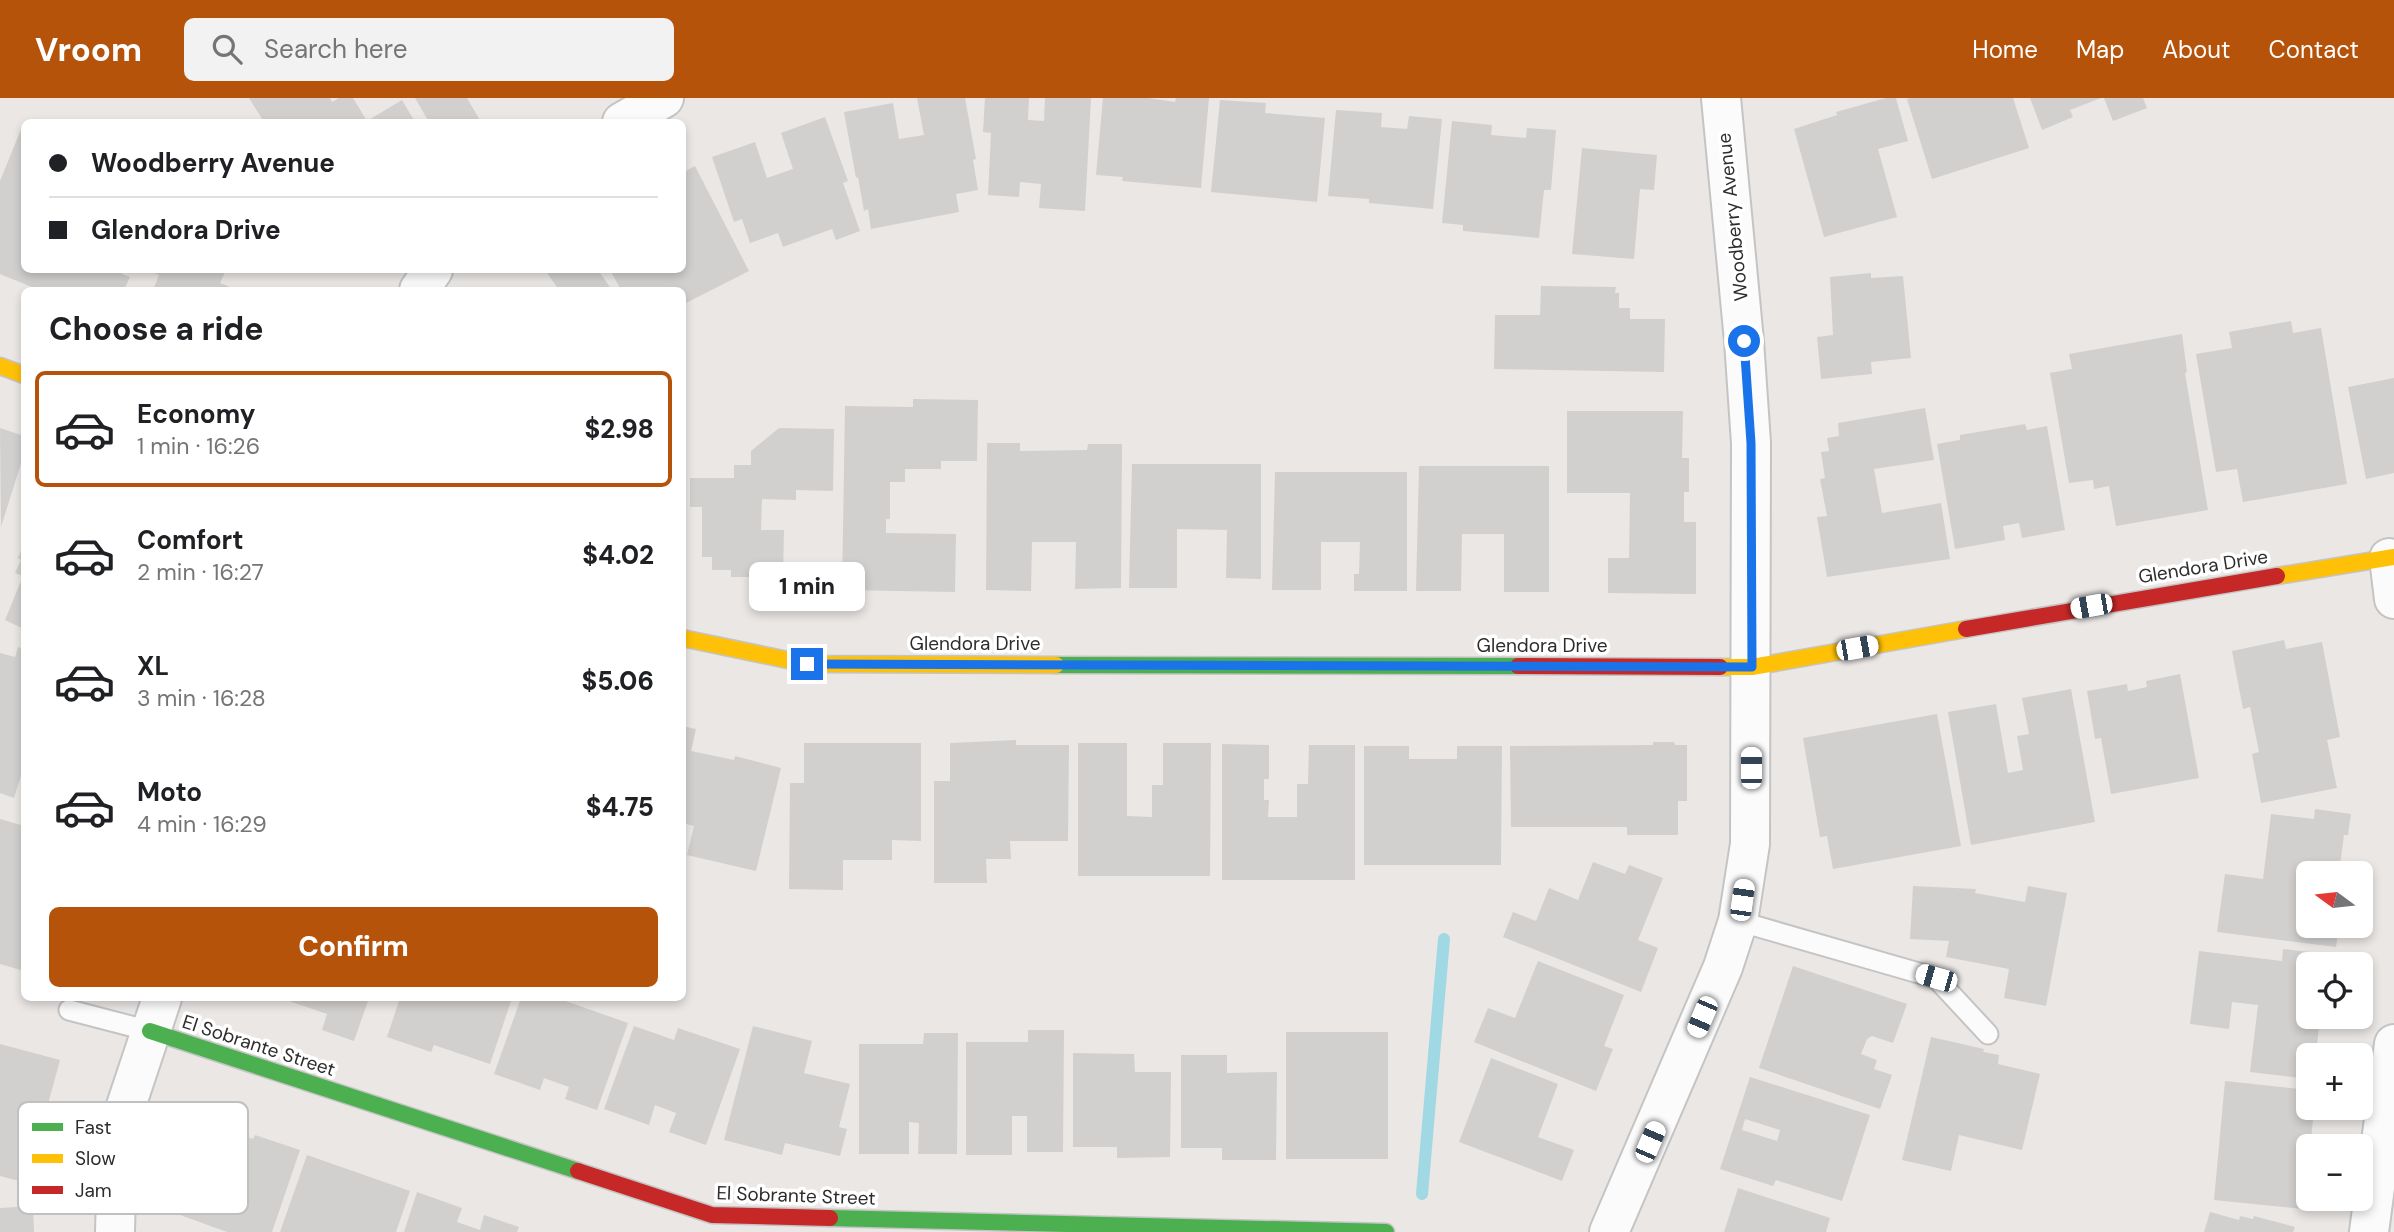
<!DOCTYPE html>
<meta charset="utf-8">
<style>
:root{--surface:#fff;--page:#f2f2f2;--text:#202124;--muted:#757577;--line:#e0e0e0;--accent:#b45309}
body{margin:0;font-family:"DM Sans",sans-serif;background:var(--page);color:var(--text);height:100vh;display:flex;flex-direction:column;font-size:26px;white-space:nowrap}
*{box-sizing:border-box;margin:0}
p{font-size:23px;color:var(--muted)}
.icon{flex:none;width:38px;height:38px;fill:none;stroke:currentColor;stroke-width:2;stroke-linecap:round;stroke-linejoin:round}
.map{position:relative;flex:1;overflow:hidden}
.sheet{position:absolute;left:21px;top:189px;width:665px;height:714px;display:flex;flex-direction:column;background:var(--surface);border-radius:10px;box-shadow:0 4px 10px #0003}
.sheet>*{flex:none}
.banner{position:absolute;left:21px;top:21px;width:665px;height:154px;border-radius:10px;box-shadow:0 4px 10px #0003;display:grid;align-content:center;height:154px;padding:0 28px;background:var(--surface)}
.needle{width:46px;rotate:285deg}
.buttons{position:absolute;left:2296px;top:763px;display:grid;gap:14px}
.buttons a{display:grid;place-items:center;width:77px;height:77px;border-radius:10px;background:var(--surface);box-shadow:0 4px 10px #0003;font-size:35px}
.end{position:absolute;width:32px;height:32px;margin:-16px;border:9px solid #1a73e8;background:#fff;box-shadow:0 0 0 4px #fff}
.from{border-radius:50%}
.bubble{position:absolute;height:49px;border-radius:10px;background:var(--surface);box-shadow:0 4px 10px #0003;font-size:23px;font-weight:800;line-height:49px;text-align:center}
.car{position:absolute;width:21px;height:42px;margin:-21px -10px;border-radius:9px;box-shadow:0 0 5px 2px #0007;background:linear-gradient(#fff 24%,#345 0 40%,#fff 0 76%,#345 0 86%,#fff 0)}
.banner b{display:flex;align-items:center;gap:24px;height:66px;font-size:26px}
.banner b+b{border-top:2px solid var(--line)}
.banner i{width:18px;height:18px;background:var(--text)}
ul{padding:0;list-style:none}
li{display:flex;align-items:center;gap:21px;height:116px;margin:0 14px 10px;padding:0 14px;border:4px solid transparent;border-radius:10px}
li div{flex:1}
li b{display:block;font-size:26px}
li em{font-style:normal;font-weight:800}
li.on{border-color:var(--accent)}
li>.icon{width:63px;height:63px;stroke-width:1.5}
h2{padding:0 28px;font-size:32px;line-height:84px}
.cta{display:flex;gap:14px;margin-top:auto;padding:14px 28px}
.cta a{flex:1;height:80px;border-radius:10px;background:var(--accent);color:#fff;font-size:28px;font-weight:800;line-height:80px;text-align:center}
header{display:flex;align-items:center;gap:42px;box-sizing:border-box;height:98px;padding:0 35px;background:var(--accent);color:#fff}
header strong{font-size:33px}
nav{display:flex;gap:38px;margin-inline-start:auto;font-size:24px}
.search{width:490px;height:63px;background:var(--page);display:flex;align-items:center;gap:18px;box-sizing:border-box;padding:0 24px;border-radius:10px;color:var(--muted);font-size:26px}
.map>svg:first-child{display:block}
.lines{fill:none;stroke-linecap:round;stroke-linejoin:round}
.stream{stroke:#a0d8e4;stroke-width:12}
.building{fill:#d2d0ce;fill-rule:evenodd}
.lane-casing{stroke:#c5c4c5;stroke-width:23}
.street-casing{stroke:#c5c4c5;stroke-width:42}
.fast-casing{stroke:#c5c4c5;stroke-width:19}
.slow-casing{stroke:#c5c4c5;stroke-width:19}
.jam-casing{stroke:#c5c4c5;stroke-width:19}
.lane{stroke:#fcfbfb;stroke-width:19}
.street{stroke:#fcfbfb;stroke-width:38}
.fast{stroke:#4caf50;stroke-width:16}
.slow{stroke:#ffc107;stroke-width:16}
.jam{stroke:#c62828;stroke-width:16}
.route{stroke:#1a73e8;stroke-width:9}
.labels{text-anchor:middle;stroke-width:7;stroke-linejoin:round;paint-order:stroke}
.street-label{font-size:19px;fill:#2d2d2d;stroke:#fff}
.key{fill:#fff;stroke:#c0c0c0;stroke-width:2}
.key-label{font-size:19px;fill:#2d2d2d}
</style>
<header>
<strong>Vroom</strong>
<div class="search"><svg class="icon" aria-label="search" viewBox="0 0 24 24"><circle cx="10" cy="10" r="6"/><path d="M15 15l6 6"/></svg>Search here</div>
<nav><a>Home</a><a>Map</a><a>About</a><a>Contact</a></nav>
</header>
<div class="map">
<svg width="2394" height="1134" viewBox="0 0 2394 1134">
<rect width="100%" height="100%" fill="#eae7e5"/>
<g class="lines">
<path class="stream" d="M1422,1096L1444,841"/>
</g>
<path class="building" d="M249,0H330L332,4L339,0H353L367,23L402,2L415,24H264Z
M415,0H467L481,24H429Z
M917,0H965L976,61L973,62L978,92L956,96L959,114L871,131L868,111L864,113L858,79L856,80L844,14L893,5L899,41L924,37Z
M985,0H1029L1028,22L1044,23L1045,0H1091L1085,113L1039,110L1041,86L1020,84L1019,99L988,97L991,35L983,34Z
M1103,0H1148L1175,4L1176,0H1209L1201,90L1122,83L1123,79L1096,77Z
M1886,0H1896L1908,43L1878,51L1897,119L1824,139L1794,31L1837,17L1836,14Z
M1911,0H2013L2029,50L1932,81L1907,1Z
M2030,0H2101L2070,12L2073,19L2042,32Z
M2104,0H2143L2147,10L2113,23Z
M1220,2L1266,5L1265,15L1325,20L1317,104L1211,94Z
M1336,12L1382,15L1381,29L1407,31L1409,18L1442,21L1433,111L1369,105V101L1328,98Z
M825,19L848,83L843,85L860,133L836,142L832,131L783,149L778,135L750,145L742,121L734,124L712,59L755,44L767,80L793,71L781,35Z
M1452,23L1492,27L1491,37L1526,40L1527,30L1556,32L1551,92H1544L1539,140L1463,133V127L1442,125Z
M24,24V172H112L130,179L124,192H39L0,176V83Z
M1582,50L1657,57L1654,92L1640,91L1634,161L1572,156Z
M695,68L749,173L682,207V192H621L610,172H682V75Z
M146,172H226L220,185L238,192H153L159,177Z
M545,172H598L612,192H559Z
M1871,175V180L1903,178L1911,260L1871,264L1872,276L1821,281L1817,239L1833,237L1830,179Z
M1541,188L1616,189L1615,195H1619V210H1630V221H1665L1664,274L1494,271L1495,217H1540Z
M2291,223L2293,235L2321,230L2347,386L2243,404L2237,371L2216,374L2196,256L2232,250L2229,234Z
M2182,236L2187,274L2185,275L2208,412L2116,428L2109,388L2094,391L2093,382L2069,385L2050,275L2072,271L2069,256Z
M2394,280V375L2366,381L2348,289Z
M913,301L978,302L977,363H941V371H905V384H890V421H886V435L956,436L955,494L842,492L845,308L913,309Z
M1925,310L1934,362L1874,371L1882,415L1941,405L1950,461L1827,479L1817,419L1827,418L1820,381L1825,380L1821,354L1829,353L1827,340L1839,338L1838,325Z
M1567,313H1683L1682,360H1689V394H1684V424H1696V496L1608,495V460H1629L1630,395H1567Z
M2025,326L2027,332L2047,328L2065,432L2022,440L2019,425L2003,428L2005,442L1955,451L1937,346L1960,342V337Z
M0,330L24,338V356L1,429Z
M779,330L834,331L833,393L796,392V402L762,401L761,432H784L783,479H731V472H712V459H702V409H690V380H734V367H751V353Z
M987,345H1020V353L1087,352L1088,346H1122L1121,490L1075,491L1076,444H1032L1031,493L986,492Z
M1132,366H1261V481L1226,480L1227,432L1177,431V490H1129Z
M1419,368H1549V494H1504V436H1462L1461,493H1416Z
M1275,374H1407V493H1354V476H1359L1360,444H1321V492H1272Z
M24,446V531L5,522L23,478L15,475L21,462L18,460Z
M2284,542L2286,551L2322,544L2340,639L2327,642L2337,690L2261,705L2252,656L2259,654L2250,609L2243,611L2232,553Z
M18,549L24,551V668L14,700L0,695V555L15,559Z
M2180,576L2199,680L2111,696L2101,640L2095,641L2087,593L2127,586L2128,593L2147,589L2146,583Z
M2071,591L2095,724L1971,747L1948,614L1996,606L2008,675L2023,672L2017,638L2029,636L2022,600Z
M1937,616L1961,748L1833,771L1827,738L1820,739L1803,640Z
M682,628L696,631L691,653L734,662L735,658L781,670L756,773L687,757L694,728L682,725Z
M1016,642V647H1069L1068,743H1010L1011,761H986L987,785H934V683H950V645Z
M1653,644H1674L1675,647H1687V703H1678V737H1627V729H1511L1510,648L1653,647Z
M804,645H921V743L892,742V762H843V792L789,791L790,685H804Z
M1078,645H1127V718L1152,719V687H1163V645H1211L1210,778H1078Z
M1222,646L1269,647V681H1264V702H1269L1268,719H1297V686H1308L1309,647H1355V782H1222Z
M1364,648H1409V661H1457V648H1502L1501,767H1364Z
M2315,711L2351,716L2348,737H2344L2339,775H2308V828H2339L2336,849L2217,834L2225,776L2263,781L2271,716L2314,721Z
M0,721L24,728V873L0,866Z
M1593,764L1625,776L1629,767L1663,780L1638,842L1658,850L1641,894L1503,839L1513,814L1536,823L1549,790L1578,802Z
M1913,788L1976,791L1975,795L2025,804L2028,788L2067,795L2046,908L2004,900L2009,871L1946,859L1949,843L1910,841Z
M2283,851L2335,857L2333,866H2308V919H2320L2316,957H2308V981L2250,974L2258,907L2232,904L2229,931L2190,926L2199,853L2282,863Z
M1538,863L1624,897L1604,948L1613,951L1596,993L1474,944L1488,910L1515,920Z
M1793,868L1907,906L1893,945L1872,938L1867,941L1861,956L1877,962L1874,971L1892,977L1880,1011L1759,970Z
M290,900H369L354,943L322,932L327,916L289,903Z
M400,900H512L490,966L434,947L431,954L387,939Z
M521,900H557L628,925L597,1012L565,1001L569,989L544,980L540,992L494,976Z
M634,928L674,942L678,930L740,951L706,1047L669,1034L676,1015L655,1007L649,1027L604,1011Z
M753,928L812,943L804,975L850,986L839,1029L847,1031L840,1058L785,1045L782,1057L724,1042Z
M1028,932H1064L1063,1054H1027V1018H1012V1057H966V944H1028Z
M1286,934H1388V1061H1286Z
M924,935H958L957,1056H918L919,1025L909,1024V1056H859V946H923Z
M1931,939L1984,951L1983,954L1999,957L1998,966L2040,976L2022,1052L1959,1037L1951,1073L1902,1062Z
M0,946L60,962L48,1006L45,1005L36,1037L44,1039L31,1086L0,1078Z
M1073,955L1134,956L1135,974H1171L1170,1059L1117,1060V1049H1073Z
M1181,957H1227V975L1277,974L1276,1062H1222V1050H1181Z
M1491,960L1558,986L1538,1039L1574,1052L1562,1083L1459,1044Z
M1750,979L1870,1017L1842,1103L1776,1082L1773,1088L1720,1071ZM1745,1021L1780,1032L1777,1043L1742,1032Z
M2225,983L2308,992V1010L2314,1011L2311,1042H2309L2302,1111L2214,1102Z
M200,1023L253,1041L255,1037L300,1052L272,1134H227L169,1113Z
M307,1057L410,1093L396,1134H280Z
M1738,1090L1830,1120L1826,1134H1724Z
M417,1094L462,1110L457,1124L480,1132L484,1117L519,1129L517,1134H404Z
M33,1108L34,1134H0V1110Z
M2210,1114L2239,1122L2240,1118L2253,1121L2254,1118L2295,1129L2293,1134H2204Z"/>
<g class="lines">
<g class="lane-casing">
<path id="lane" d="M1738,823L1936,880L1988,936
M69,912L150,933"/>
</g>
<g class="street-casing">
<path id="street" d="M622,24L664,0
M419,192L433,172
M2389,460L2394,501
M115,1134L116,1095L125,1011L162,900
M1609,1134L1723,869L1738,823L1750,746L1751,345L1744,243L1721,0
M2369,1134L2394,946"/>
</g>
<g class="fast-casing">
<path id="fast" d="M1056,567L1518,568
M150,933L578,1073
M830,1120L1386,1134"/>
</g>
<g class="slow-casing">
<path id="slow" d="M0,268L24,277
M2277,478L2394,459
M682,540L807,566L1056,567
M1720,569H1752L1966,531"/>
</g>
<g class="jam-casing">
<path id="jam" d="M1966,531L2277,478
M1518,568L1720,569
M578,1073L712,1117L830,1120"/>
</g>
<use href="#lane" class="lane"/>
<use href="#street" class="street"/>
<use href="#fast" class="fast"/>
<use href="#slow" class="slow"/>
<use href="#jam" class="jam"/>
</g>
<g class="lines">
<path class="route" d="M807,566L1752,569L1751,345L1744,243"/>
</g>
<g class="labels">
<g class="street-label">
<text transform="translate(1732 119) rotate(-96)" y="7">Woodberry Avenue</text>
<text transform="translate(2203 468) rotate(-9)" y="7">Glendora Drive</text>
<text x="975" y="552">Glendora Drive</text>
<text x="1542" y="554">Glendora Drive</text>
<text transform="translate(259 947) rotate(18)" y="7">El Sobrante Street</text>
<text transform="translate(796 1097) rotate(2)" y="7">El Sobrante Street</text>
</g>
</g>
<rect x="18" y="1004" width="230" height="112" rx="10" class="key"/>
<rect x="32" y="1025" width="31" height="8" fill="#4caf50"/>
<rect x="32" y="1056" width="31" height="9" fill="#ffc107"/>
<rect x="32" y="1088" width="31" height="8" fill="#c62828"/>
<g class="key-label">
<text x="75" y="1036">Fast</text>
<text x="75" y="1067">Slow</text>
<text x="75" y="1099">Jam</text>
</g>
</svg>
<div class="buttons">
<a><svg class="needle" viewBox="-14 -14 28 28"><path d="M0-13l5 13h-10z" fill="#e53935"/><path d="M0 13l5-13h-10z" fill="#757577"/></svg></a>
<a><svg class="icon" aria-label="locate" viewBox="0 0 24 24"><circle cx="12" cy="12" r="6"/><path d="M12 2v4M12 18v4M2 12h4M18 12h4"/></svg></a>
<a>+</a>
<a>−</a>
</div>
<i class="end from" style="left:1744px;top:243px"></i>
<i class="end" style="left:807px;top:566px"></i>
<div class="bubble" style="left:749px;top:464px;width:116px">1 min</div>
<i class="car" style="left:2091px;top:508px;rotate:260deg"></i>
<i class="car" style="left:1857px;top:550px;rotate:80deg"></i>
<i class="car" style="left:1751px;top:670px;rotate:0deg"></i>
<i class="car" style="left:1742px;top:802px;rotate:8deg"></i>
<i class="car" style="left:1936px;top:880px;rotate:286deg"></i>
<i class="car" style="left:1702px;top:919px;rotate:203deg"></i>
<i class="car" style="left:1650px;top:1044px;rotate:23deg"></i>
<div class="banner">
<b><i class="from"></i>Woodberry Avenue</b>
<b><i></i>Glendora Drive</b>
</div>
<section class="sheet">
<h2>Choose a ride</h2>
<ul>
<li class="on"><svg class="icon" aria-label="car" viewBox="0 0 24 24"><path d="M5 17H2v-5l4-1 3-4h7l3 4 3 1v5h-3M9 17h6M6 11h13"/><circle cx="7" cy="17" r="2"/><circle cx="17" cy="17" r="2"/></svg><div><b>Economy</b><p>1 min · 16:26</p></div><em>$2.98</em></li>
<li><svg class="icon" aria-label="car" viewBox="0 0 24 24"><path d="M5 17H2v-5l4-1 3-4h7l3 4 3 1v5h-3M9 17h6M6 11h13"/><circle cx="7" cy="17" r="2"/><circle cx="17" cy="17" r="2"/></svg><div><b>Comfort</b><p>2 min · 16:27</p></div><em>$4.02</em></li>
<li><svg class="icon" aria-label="car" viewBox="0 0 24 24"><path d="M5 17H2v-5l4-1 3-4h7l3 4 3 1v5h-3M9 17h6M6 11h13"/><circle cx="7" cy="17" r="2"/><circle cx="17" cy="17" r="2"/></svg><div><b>XL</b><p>3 min · 16:28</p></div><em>$5.06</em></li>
<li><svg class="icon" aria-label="car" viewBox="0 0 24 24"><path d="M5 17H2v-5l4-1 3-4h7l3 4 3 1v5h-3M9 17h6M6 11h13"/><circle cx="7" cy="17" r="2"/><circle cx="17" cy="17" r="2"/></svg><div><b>Moto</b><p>4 min · 16:29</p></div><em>$4.75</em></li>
</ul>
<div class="cta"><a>Confirm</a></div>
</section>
</div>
